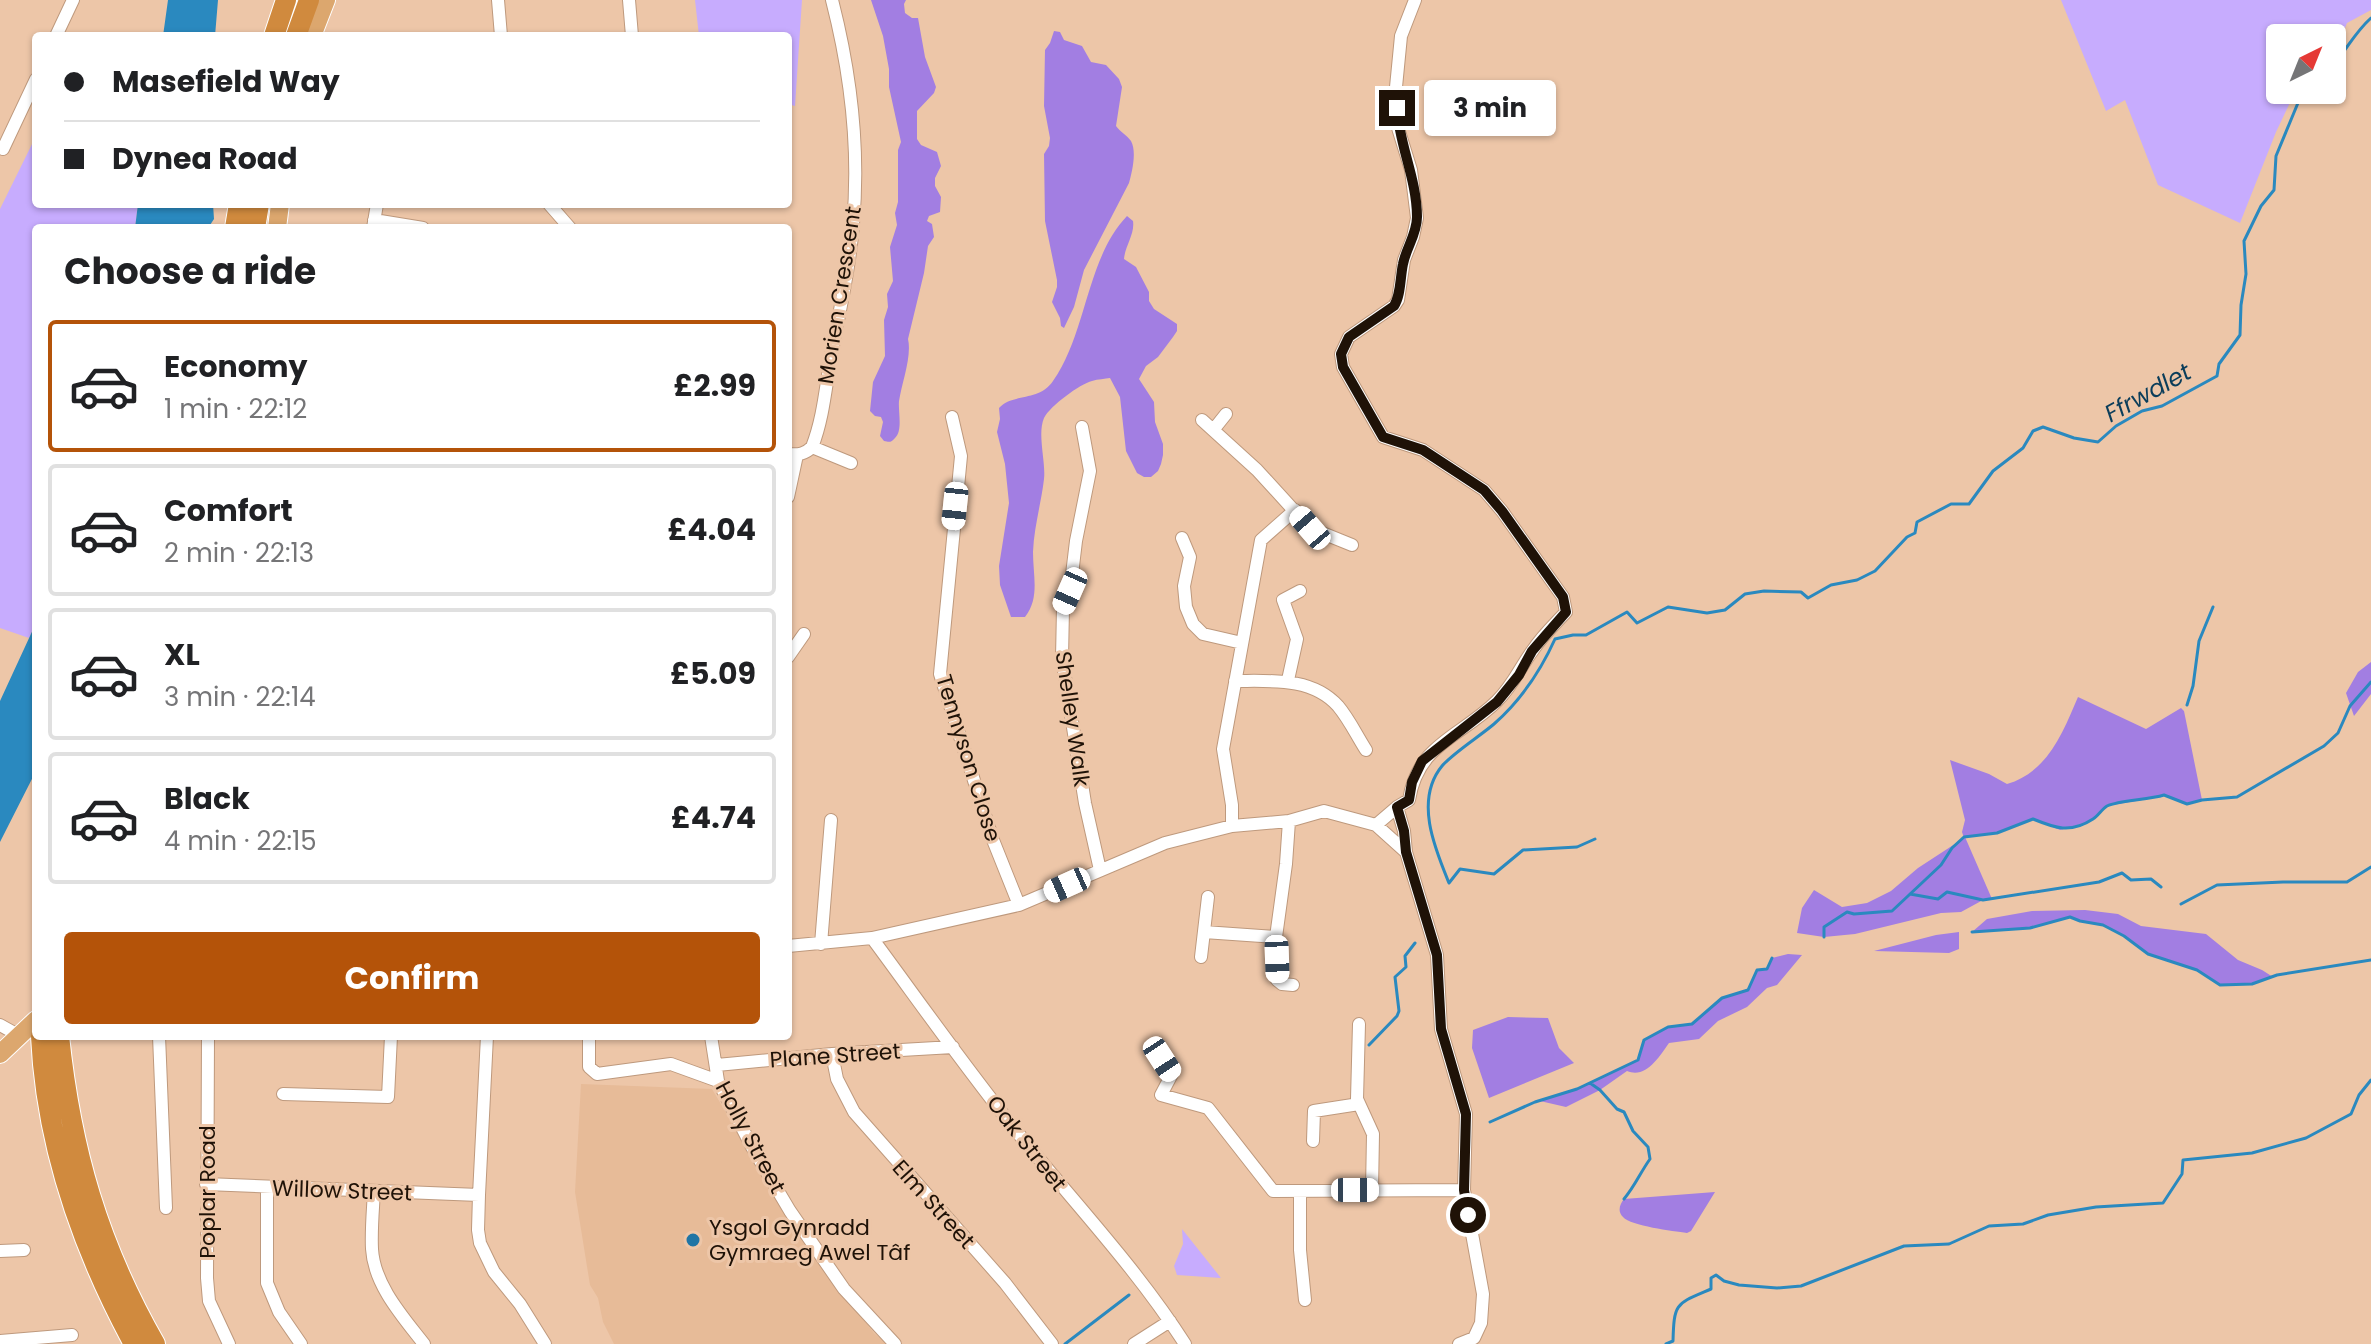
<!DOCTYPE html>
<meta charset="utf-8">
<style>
:root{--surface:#fff;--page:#f6f6f6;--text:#202124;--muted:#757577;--line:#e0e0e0;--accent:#b45309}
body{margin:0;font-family:Poppins,sans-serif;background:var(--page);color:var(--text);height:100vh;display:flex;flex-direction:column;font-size:30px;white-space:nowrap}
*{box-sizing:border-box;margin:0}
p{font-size:26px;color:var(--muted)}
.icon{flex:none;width:44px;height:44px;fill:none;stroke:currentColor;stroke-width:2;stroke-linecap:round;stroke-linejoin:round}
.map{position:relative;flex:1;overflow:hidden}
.panel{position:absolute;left:32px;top:224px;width:760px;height:816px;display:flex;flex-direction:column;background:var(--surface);border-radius:8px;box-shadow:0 2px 6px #0004}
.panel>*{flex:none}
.banner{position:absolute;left:32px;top:32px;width:760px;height:176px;border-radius:8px;box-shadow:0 2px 6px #0004;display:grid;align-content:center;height:176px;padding:0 32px;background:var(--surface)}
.needle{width:52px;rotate:43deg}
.controls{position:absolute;left:2266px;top:24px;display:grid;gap:16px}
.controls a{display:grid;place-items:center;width:80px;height:80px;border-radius:8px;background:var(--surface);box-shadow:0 2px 6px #0004;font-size:40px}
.end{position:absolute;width:36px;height:36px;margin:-18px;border:10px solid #1f1207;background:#fff;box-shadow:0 0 0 4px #fff}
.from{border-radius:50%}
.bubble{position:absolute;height:56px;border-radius:8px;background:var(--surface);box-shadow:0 2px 6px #0004;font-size:26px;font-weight:700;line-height:56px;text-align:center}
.car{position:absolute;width:24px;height:48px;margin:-24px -12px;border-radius:10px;box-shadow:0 0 6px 2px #0007;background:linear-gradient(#fff 24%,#345 0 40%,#fff 0 76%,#345 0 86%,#fff 0)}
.banner b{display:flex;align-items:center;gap:28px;height:76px;font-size:30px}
.banner b+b{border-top:2px solid var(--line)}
.banner i{width:20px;height:20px;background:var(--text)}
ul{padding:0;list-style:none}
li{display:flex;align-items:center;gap:24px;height:132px;margin:0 16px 12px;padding:0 16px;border:4px solid var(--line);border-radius:8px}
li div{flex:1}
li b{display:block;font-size:30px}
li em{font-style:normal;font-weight:700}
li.on{border-color:var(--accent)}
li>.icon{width:72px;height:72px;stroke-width:1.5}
h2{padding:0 32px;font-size:36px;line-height:96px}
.button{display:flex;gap:16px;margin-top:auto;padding:16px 32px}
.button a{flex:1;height:92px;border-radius:8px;background:var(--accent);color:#fff;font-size:32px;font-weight:700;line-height:92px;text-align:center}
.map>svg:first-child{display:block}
.built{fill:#e7bb98}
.green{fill:#c7acfe}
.forest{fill:#a27ee2}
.water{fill:#2a89bf}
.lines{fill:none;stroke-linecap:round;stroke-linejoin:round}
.stream{stroke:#2a89bf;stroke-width:3}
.minor-casing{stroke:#be997d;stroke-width:14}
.primary-casing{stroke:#fff;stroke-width:20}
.trunk-casing{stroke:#fff;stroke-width:22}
.minor{stroke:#fff;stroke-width:12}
.primary{stroke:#dca76e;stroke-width:18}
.trunk{stroke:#d08a3e;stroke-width:20}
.route{stroke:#1f1207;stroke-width:10}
.poi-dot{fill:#2075a5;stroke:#edc6a8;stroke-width:3}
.labels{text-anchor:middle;stroke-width:6;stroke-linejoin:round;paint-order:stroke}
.street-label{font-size:22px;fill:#1f1207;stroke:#edc6a8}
.poi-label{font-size:22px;fill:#1f1207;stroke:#edc6a8;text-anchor:start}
.water-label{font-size:24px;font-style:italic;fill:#0a3d5a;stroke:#edc6a8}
</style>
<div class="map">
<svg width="2371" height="1344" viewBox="0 0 2371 1344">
<rect width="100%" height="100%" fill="#edc6a8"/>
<path class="built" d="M581,1084L712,1089L785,1212L822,1268L874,1333L886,1344H614L603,1322L598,1298L590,1285L575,1192Z"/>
<path class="green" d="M695,0H802L795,106L788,104V36H699Z
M2061,0H2371V10L2347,23L2338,45L2332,52V38H2280V90H2296L2276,132L2240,223L2158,185L2125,100L2106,111Z
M36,136V204H138L135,228H36V623L29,638L0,628V209Z
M1182,1229L1221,1278L1177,1275L1174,1266L1183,1244Z"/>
<path class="forest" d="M871,0H906L904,4L905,13L912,18H918L925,57L936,87L934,93L917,111V139L921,145L937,152L941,166L935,178V186L941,197L940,212L929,216L927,221L932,224L934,237L928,246L924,273L908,339C912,356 902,382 899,401C898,411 903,431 895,438C891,443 889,442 884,441L880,436L883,422L881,417L875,416L870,411L873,382L885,356L884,320L888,307L887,294L893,281L890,247L897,225L895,213L898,202V150L901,142L889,87V69L883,36Z
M1054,31L1060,32L1064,40L1082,46L1091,62L1106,65L1119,79L1122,87L1116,126C1120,132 1127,135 1131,141C1137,152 1132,172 1129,183L1084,270L1074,307L1064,328L1061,326L1060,318L1052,302L1057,287V280L1045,221L1044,154L1049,146L1050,138L1044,106L1045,50L1050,43Z
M1127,216L1133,221C1135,234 1125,246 1124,259L1136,267L1149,292V301L1154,309L1177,324V331L1173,337L1158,357L1146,366L1139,379L1154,402L1155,422L1163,444V455L1161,464L1158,471L1151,477H1144L1137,473L1126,451L1120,397L1110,378C1105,379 1098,379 1092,381C1080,384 1050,406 1044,418C1037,434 1046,462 1044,479C1041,504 1034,527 1033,552C1033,576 1040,598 1025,617H1011L1000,585L999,566L1009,503L1005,464L997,432L1000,419L999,408C1012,393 1039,402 1053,381C1087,333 1086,259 1127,216Z
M2371,662V694L2354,716L2346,693L2358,672Z
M2078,697L2146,729L2181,708L2184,711L2202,800L2187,804L2163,795L2148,799L2106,806L2096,818L2089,822L2060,830L2033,819L1997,833L1965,837L1992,899L1983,900L1961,912L1941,913L1855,934L1824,937L1797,933L1802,908L1814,890L1842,907L1867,903L1891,891L1918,868L1964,838L1962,832L1965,820L1950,760L1989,774L2007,784C2048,772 2063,732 2078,697Z
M2085,910L2118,914L2141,926L2206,934L2238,960L2262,970L2273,977L2252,984L2220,985L2197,970L2148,954L2124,936L2103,925L2080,921L2070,917L2030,928L1972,932L1987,919L2032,911Z
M1959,932V949L1949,953L1874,951L1936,935Z
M1788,954L1802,955L1777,985L1767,988L1747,1007L1718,1021L1699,1039L1669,1043C1659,1057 1646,1079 1627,1071L1600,1090L1566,1107L1540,1101L1577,1089L1638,1060L1644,1040L1668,1027L1692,1024L1722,998L1748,990L1757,970L1767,969L1772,958Z
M1508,1017L1548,1018L1559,1048L1574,1063L1489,1098L1472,1048L1473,1030Z
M1715,1192L1691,1231L1687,1233C1673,1231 1631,1226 1623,1217C1617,1211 1620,1204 1624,1199Z"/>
<path class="water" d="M168,0H218L215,36H163Z
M138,204H213L214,219L208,228H135Z
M36,623V771L0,842V701Z"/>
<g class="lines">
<path class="stream" d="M2332,66C2347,50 2354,33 2371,18
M2187,705L2193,686L2199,641L2213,607
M1595,839L1577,847L1523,850L1494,874L1460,869L1449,883C1435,849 1414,800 1442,766C1453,753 1480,736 1494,724C1520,701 1541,670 1555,639L1573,635H1586L1627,612L1637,623L1668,607L1707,613L1725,610L1745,594L1764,591L1801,592L1808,598L1831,585L1857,580L1875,571L1907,537L1915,533L1917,522L1951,504H1969L1993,471L2023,448L2033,431L2043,427L2074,438L2098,442L2116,426L2142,411L2162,406L2217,376L2219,364L2240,335L2241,305L2246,274L2244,241L2261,206L2274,190L2276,156L2300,98L2308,90
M1910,894L1938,899L1947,892L1983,900L2099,882L2122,873L2131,880L2151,879L2161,887
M2181,904L2217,885L2283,882H2347L2371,867
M1972,932L2030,928L2070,917L2080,921L2103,925L2124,936L2148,954L2197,970L2220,985L2252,984L2277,975L2371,960
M1824,937V927L1847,912L1854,914L1892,911L1941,865L1952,848L1964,837L1997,833L2033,819C2055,828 2070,834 2093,819C2098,816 2102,809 2107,806C2120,800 2148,800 2164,795L2187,804L2202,800L2237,797L2324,746L2338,733L2350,706L2371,682
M1369,1045L1397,1016L1399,1011L1395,977L1406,967L1405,956L1415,943
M1590,1083L1600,1090L1617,1109L1624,1112L1633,1131L1648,1147L1650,1159C1640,1173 1635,1186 1624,1199
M1490,1122L1535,1102L1577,1089L1638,1060L1644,1040L1668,1027L1692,1024L1722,998L1748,990L1757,970L1767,969L1772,958
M1065,1344L1129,1295
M1666,1344L1673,1341C1674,1302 1676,1304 1711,1289V1278L1716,1275L1724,1281L1739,1285L1777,1288L1801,1286L1904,1246L1949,1244L1989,1226L2023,1224L2048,1215L2096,1207L2163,1203L2182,1174L2183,1160L2252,1153L2306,1138L2351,1114L2359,1095L2371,1080"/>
<g class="minor-casing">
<path id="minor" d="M498,0L501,36
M629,0L632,36
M56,36L73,0
M3,149L36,79
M549,204L570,228
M374,220L423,228
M373,228L377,204
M952,417L961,456L940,674L993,840L1019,905
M1202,420L1257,470L1310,528L1352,545
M1082,427L1090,471L1076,541L1070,591L1063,608L1062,658L1085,803L1100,870
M1214,429L1226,414
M812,447C824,417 826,382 832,351C840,309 850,266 853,224C860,147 851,74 832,0
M788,454C799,455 805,454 812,447L851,463
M788,497L797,455
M1182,538L1190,557L1184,586L1186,607L1193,624L1203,634L1242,643
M788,657L804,634
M1288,680L1297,639L1283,600L1300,591
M1235,681C1271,681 1312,677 1338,706C1349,719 1357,736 1366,750
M1397,807L1404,831L1406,852
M1289,821L1286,864L1276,937L1277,980L1282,984L1293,985
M1376,825L1397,807L1409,800C1418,743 1461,737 1497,701C1514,684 1520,667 1533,650C1542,636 1555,624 1566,612L1563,597L1502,511L1484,490L1423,450L1383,437L1343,367L1341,354L1349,337L1394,306L1398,300L1404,260L1413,237L1417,218L1411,170L1398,128L1396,87L1401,36L1415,0
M1232,826V805L1223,749L1261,540L1295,510
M1204,932L1276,937
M872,938C923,1007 972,1077 1026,1143C1080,1209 1139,1272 1185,1344
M821,944L831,820
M788,946L872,938L1019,905L1165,843L1232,826L1289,821L1324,811L1376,825L1406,852L1437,955L1441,1029L1466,1114L1464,1190L1483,1294L1481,1323L1474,1338L1459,1344
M1201,957L1208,897
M1359,1024L1357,1099L1373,1134L1372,1190
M0,1025L18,1035
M159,1036L166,1208
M208,1036L207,1278L209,1301L229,1344
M487,1036L479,1195L478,1230L480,1243L494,1272L520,1304L545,1344
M589,1036V1067L597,1074L671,1064L718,1081
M711,1036L718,1081L752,1147L790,1211L844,1289L895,1344
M832,1054L837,1079L854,1112L1005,1283L1052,1344
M1162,1059L1172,1074L1161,1095L1208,1108L1273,1191L1464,1190
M717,1065L832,1054L953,1047
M283,1094L388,1097L391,1036
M1313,1141L1314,1111L1359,1104
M206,1184L479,1195
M267,1188V1283L279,1312L301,1344
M374,1191C373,1210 371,1230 372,1249C374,1285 403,1317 424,1344
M1300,1191V1250L1305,1300
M0,1251L24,1250
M0,1341L72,1335
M1134,1344L1170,1321"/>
</g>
<g class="primary-casing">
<path id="primary" d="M312,36L326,0
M277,228L280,204
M0,1054L36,1020"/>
</g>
<g class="trunk-casing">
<path id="trunk" d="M274,36L286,0
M296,36L309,0
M235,228L239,204
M255,228L259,204
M41,1036C46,1144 83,1250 134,1344
M59,1036C71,1150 98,1244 155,1344"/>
</g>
<use href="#minor" class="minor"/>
<use href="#primary" class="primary"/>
<use href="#trunk" class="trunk"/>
</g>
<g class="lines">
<path class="route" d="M1397,108C1399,145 1417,179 1417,217C1417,234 1406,248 1403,264C1400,278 1401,295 1394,306L1349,337L1341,354L1343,367L1383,437L1423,450L1484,490L1502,511L1563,597L1566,612L1532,651L1519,675L1497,702L1422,761L1412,782L1409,800L1397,807L1404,831L1406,852L1437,955L1441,1029L1466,1114L1464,1190L1468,1215"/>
</g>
<circle class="poi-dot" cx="693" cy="1240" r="8"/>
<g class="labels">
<g class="street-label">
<text transform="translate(839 295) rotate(-81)" y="8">Morien Crescent</text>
<text transform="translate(1073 719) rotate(82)" y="8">Shelley Walk</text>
<text transform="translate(969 758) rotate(73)" y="8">Tennyson Close</text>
<text transform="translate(835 1055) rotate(-4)" y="8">Plane Street</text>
<text transform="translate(751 1137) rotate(62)" y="8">Holly Street</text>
<text transform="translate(1027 1143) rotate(52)" y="8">Oak Street</text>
<text transform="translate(342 1190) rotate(2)" y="8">Willow Street</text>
<text transform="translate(207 1192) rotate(-90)" y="8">Poplar Road</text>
<text transform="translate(934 1204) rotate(48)" y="8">Elm Street</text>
</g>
<g class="poi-label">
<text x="709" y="1235">Ysgol Gynradd<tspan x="709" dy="25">Gymraeg Awel Tâf</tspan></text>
</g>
<g class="water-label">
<text transform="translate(2148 393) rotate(-29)" y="8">Ffrwdlet</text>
</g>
</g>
</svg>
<div class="controls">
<a><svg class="needle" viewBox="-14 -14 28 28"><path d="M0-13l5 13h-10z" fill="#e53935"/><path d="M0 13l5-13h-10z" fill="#757577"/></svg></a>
</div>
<i class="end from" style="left:1468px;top:1215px"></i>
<i class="end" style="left:1397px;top:108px"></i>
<div class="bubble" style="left:1424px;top:80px;width:132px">3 min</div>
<i class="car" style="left:955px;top:506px;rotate:186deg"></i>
<i class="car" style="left:1310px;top:528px;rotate:319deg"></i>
<i class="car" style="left:1070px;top:591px;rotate:204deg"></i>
<i class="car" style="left:1067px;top:885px;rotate:246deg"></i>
<i class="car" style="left:1277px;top:959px;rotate:178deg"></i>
<i class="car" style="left:1162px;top:1059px;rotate:147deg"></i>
<i class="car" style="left:1355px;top:1190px;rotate:90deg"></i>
<div class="banner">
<b><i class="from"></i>Masefield Way</b>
<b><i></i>Dynea Road</b>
</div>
<section class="panel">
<h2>Choose a ride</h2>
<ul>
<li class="on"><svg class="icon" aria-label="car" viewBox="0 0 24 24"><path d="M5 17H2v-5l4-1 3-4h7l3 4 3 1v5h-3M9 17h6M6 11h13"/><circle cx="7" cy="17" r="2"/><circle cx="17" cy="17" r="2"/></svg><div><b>Economy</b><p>1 min · 22:12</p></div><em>£2.99</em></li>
<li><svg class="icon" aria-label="car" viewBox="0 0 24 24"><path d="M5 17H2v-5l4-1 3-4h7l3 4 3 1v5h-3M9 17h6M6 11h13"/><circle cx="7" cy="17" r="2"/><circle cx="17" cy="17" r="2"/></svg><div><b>Comfort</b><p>2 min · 22:13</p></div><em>£4.04</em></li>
<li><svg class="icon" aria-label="car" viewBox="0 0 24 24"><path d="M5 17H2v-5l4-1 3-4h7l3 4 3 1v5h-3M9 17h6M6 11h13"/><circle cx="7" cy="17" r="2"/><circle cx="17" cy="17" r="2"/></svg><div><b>XL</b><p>3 min · 22:14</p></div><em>£5.09</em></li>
<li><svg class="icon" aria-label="car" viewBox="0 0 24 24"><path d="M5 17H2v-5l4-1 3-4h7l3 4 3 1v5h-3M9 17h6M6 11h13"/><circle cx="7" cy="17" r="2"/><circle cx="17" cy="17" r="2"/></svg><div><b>Black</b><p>4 min · 22:15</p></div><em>£4.74</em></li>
</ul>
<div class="button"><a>Confirm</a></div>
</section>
</div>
